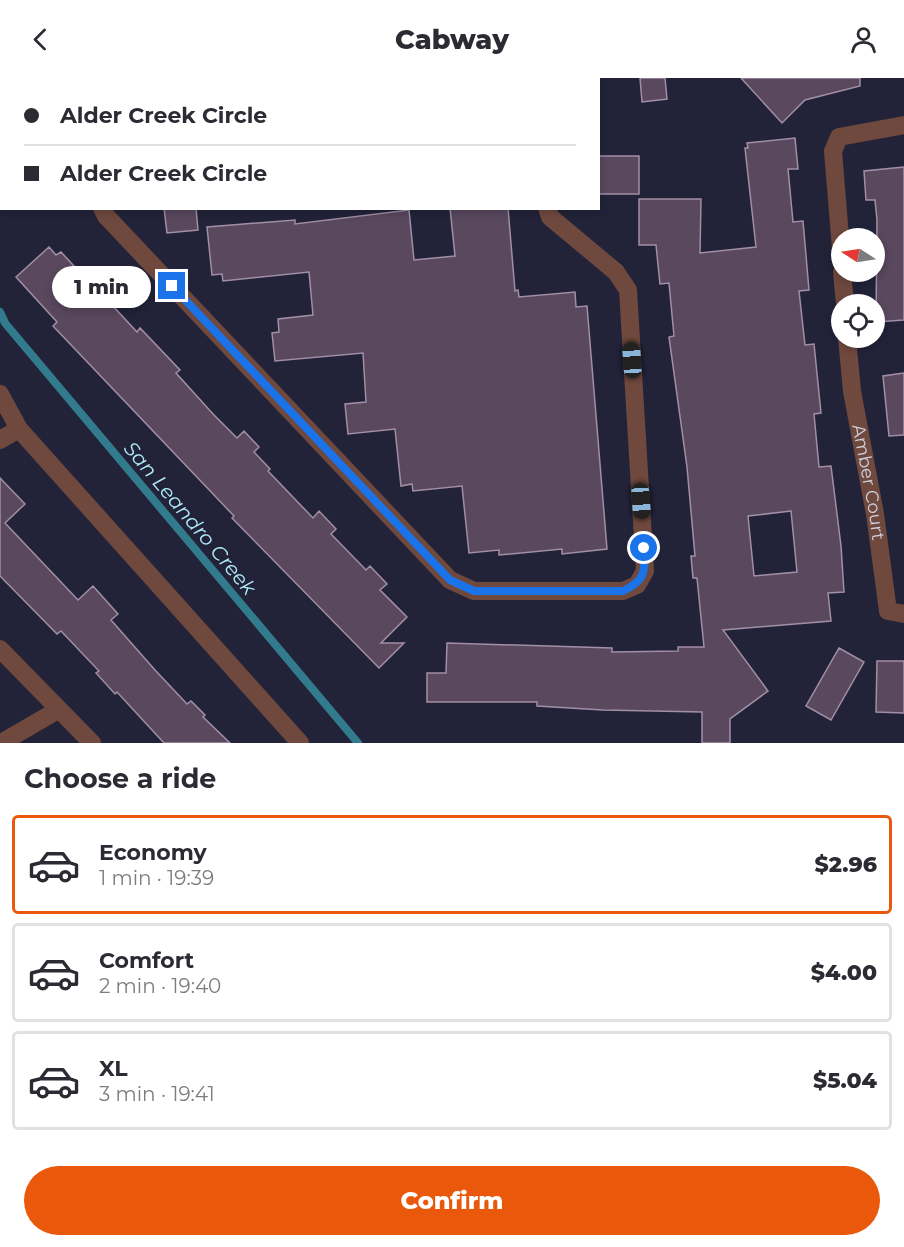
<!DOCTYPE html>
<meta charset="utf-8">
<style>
:root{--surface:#fff;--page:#f2f2f3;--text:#2b2b33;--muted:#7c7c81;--line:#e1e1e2;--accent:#ea580c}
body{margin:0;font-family:Montserrat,sans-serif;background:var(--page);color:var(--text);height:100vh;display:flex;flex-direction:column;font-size:22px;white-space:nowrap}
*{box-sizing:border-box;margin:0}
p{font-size:20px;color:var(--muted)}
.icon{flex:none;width:33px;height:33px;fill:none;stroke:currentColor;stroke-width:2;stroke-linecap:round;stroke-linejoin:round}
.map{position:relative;height:665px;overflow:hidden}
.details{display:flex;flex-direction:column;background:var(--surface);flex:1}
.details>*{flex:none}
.guide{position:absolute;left:0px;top:0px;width:600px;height:132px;box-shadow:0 3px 9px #0003;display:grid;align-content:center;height:132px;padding:0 24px;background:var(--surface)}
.needle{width:39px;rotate:282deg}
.fabs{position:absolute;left:831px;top:150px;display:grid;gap:12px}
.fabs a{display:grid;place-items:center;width:54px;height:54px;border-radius:50%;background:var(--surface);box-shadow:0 3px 9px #0003;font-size:30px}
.end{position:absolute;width:27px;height:27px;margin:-14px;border:8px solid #1a73e8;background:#fff;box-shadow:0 0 0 3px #fff}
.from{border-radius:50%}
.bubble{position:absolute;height:42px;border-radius:21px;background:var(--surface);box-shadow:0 3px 9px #0003;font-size:20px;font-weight:800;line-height:42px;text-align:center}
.car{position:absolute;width:18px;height:36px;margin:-18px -9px;border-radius:8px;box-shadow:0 0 4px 2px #0007;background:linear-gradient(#222 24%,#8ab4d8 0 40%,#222 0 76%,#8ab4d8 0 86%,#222 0)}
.guide b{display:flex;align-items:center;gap:21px;height:57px;font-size:22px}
.guide b+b{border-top:2px solid var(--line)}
.guide i{width:15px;height:15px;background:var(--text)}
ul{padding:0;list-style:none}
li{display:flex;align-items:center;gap:18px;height:99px;margin:0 12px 9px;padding:0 12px;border:3px solid var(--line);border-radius:6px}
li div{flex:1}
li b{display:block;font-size:22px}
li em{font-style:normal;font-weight:800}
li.current{border-color:var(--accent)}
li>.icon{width:54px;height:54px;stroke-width:1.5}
h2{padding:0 24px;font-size:27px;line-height:72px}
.button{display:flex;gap:12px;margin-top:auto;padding:12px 24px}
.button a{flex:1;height:69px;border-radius:36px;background:var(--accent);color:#fff;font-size:24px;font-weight:800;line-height:69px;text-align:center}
header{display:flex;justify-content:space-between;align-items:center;height:78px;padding:0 24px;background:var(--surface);font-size:27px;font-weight:800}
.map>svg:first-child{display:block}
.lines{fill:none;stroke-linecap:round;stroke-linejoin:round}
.stream{stroke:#327b8d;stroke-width:8}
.building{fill:#59485e;stroke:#a28fa7;stroke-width:1.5;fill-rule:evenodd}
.minor{stroke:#70493e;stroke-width:18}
.route{stroke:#1a73e8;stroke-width:8}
.labels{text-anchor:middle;stroke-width:4.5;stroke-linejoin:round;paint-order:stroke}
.street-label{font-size:18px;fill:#cfd1df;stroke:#222339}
.water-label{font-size:20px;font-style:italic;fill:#b1ecfb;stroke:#222339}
</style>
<header><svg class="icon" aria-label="back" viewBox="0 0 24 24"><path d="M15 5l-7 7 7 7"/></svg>Cabway<svg class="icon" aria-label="person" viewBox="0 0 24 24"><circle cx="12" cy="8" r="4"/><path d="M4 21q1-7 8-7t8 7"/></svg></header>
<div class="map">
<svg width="904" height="665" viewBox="0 0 904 665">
<rect width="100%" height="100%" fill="#222339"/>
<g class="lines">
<path class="stream" d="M28,2L29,0
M0,71L2,67
M0,234L5,245L358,665"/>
</g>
<path class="building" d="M640,0H665L667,21L642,24Z
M741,0H860V8L805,22L782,45Z
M795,60L798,91H788L793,144L803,143L809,212L799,213L805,267L814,266L821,335L814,336L819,389L831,388L841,468L844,514L828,515L831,543L723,552L768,613L730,641V665H702V634L603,632L537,628V624H427V595H446L447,565L612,570V574L678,573V569H704L697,500H693L691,478H695L687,389L669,259L674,258L669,205L660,206L656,167H639V121H701L700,175L756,169L745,70H748L747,65ZM791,433L797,494L754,498L748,438Z
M598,78H639V116H598Z
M904,89V242L876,244L877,142L875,122H866L864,93Z
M164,130H196L198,152L167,155Z
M450,130H508L515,213L518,212L519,219L575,214L576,229L587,228L607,471L562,476V471L499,477V472L469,475L462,408L413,413L412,406L401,408L395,351L348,356L345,326L366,324L363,275L275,283L272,255L279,254L278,241L313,237L309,194L223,203L222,196L212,197L207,149L295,142V146L409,132L414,182L455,178Z
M49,169L56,177L61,174L85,200L93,193L106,208L100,214L137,254L140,250L180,292L176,295L213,336L237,360L244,353L259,369L254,374L270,391L268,393L313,440L319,433L336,451L331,456L366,492L370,488L387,506L380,512L407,539L381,565H404L379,590L232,440L234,438L53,248L57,244L16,199Z
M904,295V357L889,358L883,298Z
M0,400L25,426L5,445L78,522L93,508L118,536L111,542L155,592L187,626L191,623L205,637L203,639L230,665H164L117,614L115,616L96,595L99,593L61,553L57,556L0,498Z
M839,570L864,584L831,642L806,628Z
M877,583H904V635L876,634Z"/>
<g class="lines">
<g class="minor">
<path d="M530,0V2"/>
<path d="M117,2L119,0"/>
<path d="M102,130L106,138L450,502L474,513H623L637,507L645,493L628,212L616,194L550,139L547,130"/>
<path d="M842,183L833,73L839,59L904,47"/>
<path d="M842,194L845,226"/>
<path id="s1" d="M847,260L852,313L875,436L888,533L904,536"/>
<path d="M0,316L19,351L300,665"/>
<path d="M0,362L19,351"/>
<path d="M0,571L92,665"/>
<path d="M1,665L58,632"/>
</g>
</g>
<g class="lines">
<path class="route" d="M172,208L450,502L474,513H623C646,502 645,494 644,470"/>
</g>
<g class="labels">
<g class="street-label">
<text dy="6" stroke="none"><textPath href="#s1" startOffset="146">Amber Court</textPath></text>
</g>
<g class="water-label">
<text transform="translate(190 440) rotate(50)" y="7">San Leandro Creek</text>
</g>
</g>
</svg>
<div class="fabs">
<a><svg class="needle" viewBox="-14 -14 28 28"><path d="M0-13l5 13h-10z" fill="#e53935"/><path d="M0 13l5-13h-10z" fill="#7c7c81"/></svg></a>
<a><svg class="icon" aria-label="locate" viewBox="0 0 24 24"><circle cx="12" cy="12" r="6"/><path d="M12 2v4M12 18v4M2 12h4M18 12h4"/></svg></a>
</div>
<i class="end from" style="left:644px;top:470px"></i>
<i class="end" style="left:172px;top:208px"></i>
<div class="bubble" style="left:52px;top:188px;width:99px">1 min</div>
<i class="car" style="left:632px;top:282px;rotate:356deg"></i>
<i class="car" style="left:641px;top:423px;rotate:176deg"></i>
<div class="guide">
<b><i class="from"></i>Alder Creek Circle</b>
<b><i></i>Alder Creek Circle</b>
</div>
</div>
<section class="details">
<h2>Choose a ride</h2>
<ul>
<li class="current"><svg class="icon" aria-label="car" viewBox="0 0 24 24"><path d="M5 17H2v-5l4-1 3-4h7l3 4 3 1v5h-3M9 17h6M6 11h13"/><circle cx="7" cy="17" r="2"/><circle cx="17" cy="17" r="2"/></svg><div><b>Economy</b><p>1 min · 19:39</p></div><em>$2.96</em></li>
<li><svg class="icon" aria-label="car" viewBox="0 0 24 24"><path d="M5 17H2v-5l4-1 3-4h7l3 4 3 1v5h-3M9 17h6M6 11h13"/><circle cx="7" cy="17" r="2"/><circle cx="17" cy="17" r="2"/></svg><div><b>Comfort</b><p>2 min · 19:40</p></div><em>$4.00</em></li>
<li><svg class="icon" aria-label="car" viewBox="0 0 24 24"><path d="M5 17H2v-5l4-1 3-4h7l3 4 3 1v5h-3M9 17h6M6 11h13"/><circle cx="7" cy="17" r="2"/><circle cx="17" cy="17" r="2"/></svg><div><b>XL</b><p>3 min · 19:41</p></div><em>$5.04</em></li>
</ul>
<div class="button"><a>Confirm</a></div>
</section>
